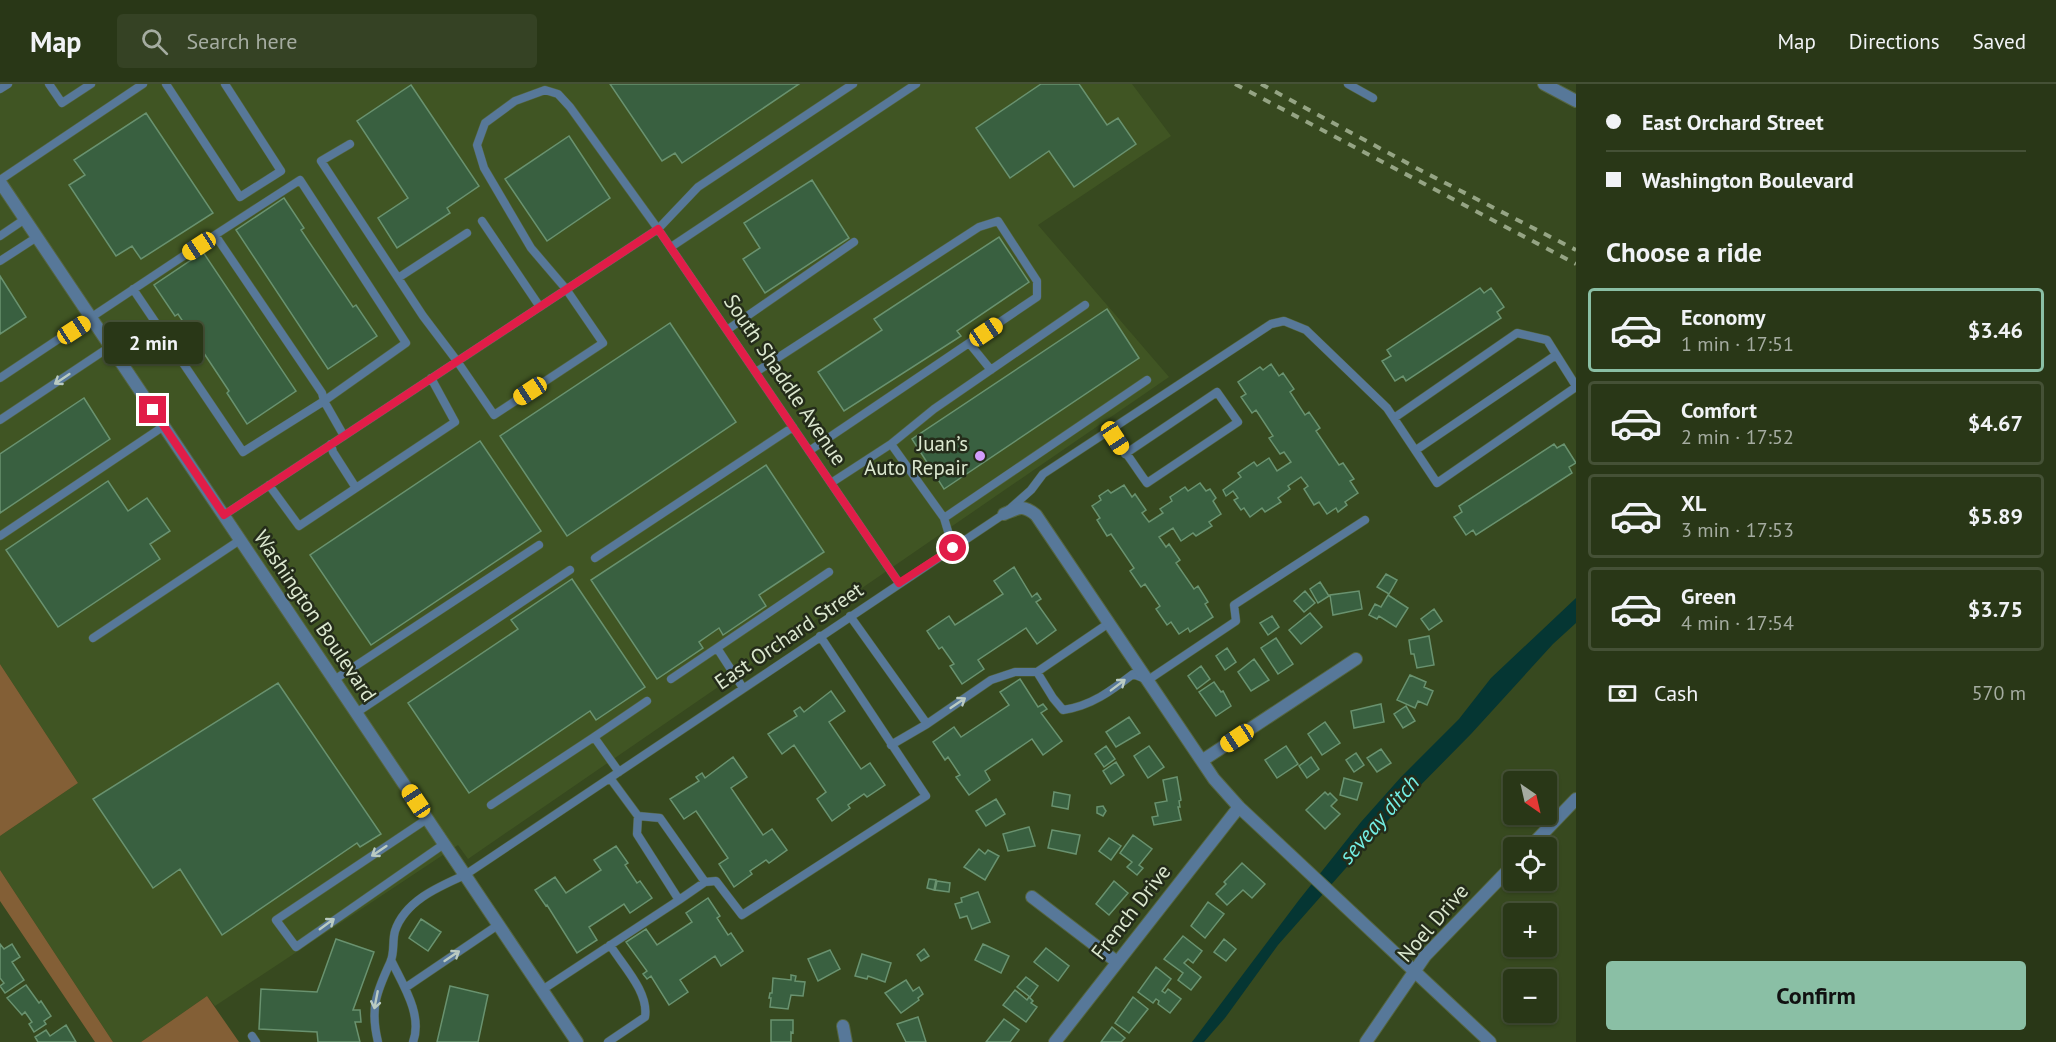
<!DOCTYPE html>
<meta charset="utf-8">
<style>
:root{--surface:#293717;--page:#354224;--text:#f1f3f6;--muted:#a5aca1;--line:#455136;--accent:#8abfa5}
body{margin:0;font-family:"PT Sans",sans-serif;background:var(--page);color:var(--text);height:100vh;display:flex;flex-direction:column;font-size:22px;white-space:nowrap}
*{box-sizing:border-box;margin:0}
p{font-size:20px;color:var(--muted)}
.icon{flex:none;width:33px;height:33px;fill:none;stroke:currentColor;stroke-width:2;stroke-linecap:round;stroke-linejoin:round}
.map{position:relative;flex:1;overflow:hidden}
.side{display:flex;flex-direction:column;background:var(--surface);width:480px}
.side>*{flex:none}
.top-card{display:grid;align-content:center;height:132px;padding:0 30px;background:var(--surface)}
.needle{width:39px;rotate:146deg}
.tools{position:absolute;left:1503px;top:687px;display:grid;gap:12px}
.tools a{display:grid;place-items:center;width:54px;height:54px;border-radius:6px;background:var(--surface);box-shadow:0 2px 4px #0004,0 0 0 2px var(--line);font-size:30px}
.end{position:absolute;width:27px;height:27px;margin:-14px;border:8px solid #e11d48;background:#fff;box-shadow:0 0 0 3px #fff}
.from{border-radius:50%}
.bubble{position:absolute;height:42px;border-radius:6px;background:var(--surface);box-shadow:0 2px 4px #0004,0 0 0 2px var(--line);font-size:20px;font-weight:800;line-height:42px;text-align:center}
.car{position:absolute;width:18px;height:36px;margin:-18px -9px;border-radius:8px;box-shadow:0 0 4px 2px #0007;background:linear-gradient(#f5c518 24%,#345 0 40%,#f5c518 0 76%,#345 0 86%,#f5c518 0)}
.top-card b{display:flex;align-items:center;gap:21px;height:57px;font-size:22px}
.top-card b+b{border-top:2px solid var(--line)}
.top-card i{width:15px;height:15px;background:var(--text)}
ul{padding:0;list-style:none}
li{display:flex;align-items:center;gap:18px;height:84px;margin:0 12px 9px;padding:0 18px;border:3px solid var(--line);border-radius:6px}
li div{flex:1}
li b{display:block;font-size:22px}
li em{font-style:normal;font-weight:800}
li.current{border-color:var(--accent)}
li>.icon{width:54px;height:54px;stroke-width:1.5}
h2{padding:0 30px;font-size:27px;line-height:72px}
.pay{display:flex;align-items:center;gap:15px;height:66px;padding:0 30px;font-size:22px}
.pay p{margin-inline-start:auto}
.button{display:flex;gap:12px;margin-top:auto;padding:12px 30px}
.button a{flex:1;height:69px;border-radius:6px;background:var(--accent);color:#111;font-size:24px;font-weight:800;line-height:69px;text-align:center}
header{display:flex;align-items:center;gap:36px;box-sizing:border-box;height:84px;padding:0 30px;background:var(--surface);border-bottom:2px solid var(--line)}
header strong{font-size:28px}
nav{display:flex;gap:33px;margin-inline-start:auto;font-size:21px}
.search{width:420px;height:54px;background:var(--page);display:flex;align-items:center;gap:15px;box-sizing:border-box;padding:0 21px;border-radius:6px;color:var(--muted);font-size:22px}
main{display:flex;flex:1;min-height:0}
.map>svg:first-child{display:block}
.built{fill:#405523}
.green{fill:#835f36}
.water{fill:#053633}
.building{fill:#396040;stroke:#69926f;stroke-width:1.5}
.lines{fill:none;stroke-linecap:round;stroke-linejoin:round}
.lane-casing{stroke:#55653f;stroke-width:9}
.street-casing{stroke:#55653f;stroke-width:14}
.lane{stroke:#577899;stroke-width:8}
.street{stroke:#577899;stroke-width:12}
.rail{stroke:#95a484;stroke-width:4;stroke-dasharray:8 8;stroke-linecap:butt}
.oneway{stroke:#bacbc2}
.route{stroke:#e11d48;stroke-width:8}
.poi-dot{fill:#d29dfd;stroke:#242c1a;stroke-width:2}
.labels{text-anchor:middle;stroke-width:5;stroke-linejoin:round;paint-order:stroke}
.street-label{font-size:21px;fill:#dbe7cf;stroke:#242c1a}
.poi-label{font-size:21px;fill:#dbe7cf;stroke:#242c1a;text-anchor:end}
.water-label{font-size:22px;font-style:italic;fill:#73eee4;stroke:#242c1a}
</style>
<header>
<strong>Map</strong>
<div class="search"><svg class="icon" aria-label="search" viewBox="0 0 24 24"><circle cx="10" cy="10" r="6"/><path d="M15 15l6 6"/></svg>Search here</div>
<nav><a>Map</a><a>Directions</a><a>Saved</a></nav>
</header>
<main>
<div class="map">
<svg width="1576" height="958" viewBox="0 0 1576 958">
<rect width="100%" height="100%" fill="#37491f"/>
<path class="built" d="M0,0H1132L1171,52L1038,141L1169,293L468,775L458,761L215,922L207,912L141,958H113L0,786V752L78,699L0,580Z"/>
<path class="green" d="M0,580L78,699L0,752Z
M0,786L113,958H95L0,817Z
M207,912L239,958H141Z"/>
<path class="water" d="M1576,514V539L1553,560L1471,650L1405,717L1278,861L1225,934L1204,958H1192L1299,816L1361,738L1401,693L1459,635L1491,594Z"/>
<path class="building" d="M610,0H799L682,79L675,69L662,77Z
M1041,0H1079L1107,41L1118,34L1136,60L1074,103L1049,67L1010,94L976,44Z
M411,1L479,102L447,124L450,129L397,164L378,134L408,114L357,37Z
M146,29L213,129L141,175L132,162L116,172L69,101L85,91L74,76Z
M569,52L610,114L547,157L505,95Z
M812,96L849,154L765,209L743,175L760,164L744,139Z
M284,114L304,144L301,146L353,223L356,221L377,252L328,285L236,146Z
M999,153L1029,198L957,247L961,252L844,327L818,288L882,246L874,235Z
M203,168L296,307L247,340L227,309L229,307L178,230L175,232L154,201Z
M0,192L26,233L0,250Z
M1480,204L1484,209L1491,204L1504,223L1497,228L1501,234L1406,297L1403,292L1395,297L1382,277L1391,272L1387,266Z
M1107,225L1139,274L944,405L912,355Z
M670,239L736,338L567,452L500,352Z
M1271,280L1279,292L1283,289L1294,305L1290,308L1305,331L1309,328L1320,344L1316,347L1339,381L1343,379L1354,395L1350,397L1358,409L1345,418L1347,421L1338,428L1336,424L1327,430L1319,418L1314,421L1304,405L1308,402L1301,393L1288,402L1290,405L1278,414L1281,418L1265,428L1262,424L1250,433L1244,424L1241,426L1234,416L1238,414L1233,407L1226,412L1223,406L1241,393L1238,389L1254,378L1257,382L1269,374L1277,387L1291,378L1284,368L1280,370L1269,354L1273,352L1256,326L1252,329L1241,313L1246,310L1238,298L1260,283L1263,286Z
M84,314L110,355L0,429V370Z
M480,357L541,447L371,561L310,471Z
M1554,360L1557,364L1564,360L1576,379L1569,383L1572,389L1476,451L1473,446L1466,451L1454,433L1462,428L1459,422Z
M766,381L824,468L759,511L766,522L723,551L719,544L699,558L703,564L657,595L591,496Z
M108,397L128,427L147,414L170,447L150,460L160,475L58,543L6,466Z
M1200,399L1206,407L1210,405L1216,414L1213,417L1221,430L1209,438L1212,442L1196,452L1193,449L1181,457L1173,444L1159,453L1166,463L1169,460L1180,476L1176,479L1194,505L1198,502L1208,518L1205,520L1213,533L1190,548L1188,544L1179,550L1171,538L1167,541L1156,525L1160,522L1145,500L1141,503L1130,487L1134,484L1111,450L1107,452L1097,436L1100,434L1092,422L1101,416L1099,412L1108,406L1111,409L1124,401L1132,413L1135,410L1146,426L1142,429L1149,438L1163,429L1160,425L1172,417L1170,413L1185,403L1188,407Z
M1014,483L1032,513L1037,509L1041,515L1036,518L1056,546L1037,560L1026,544L978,576L984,585L962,600L950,582L954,580L942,563L939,565L927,547L949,532L955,541L1003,510L994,497Z
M1386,490L1397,496L1389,510L1377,503Z
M572,495L645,603L596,636L590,627L469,709L408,619L518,545L511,536Z
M1320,498L1329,512L1318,519L1310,505Z
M1305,507L1315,519L1304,528L1294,517Z
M1359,507L1362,525L1333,531L1330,511Z
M1388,511L1408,524L1396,543L1379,532L1377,535L1369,531L1375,520L1381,523Z
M1434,525L1442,537L1429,546L1421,535Z
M1310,529L1322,543L1301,560L1289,546Z
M1272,532L1279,543L1268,551L1260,539Z
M1429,552L1434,581L1417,584L1414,570H1411L1409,556Z
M1276,554L1293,580L1278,590L1261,564Z
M1227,564L1236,578L1225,586L1216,572Z
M1254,575L1269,596L1251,607L1238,588Z
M1201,582L1210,595L1197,605L1188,592Z
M1410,591L1426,598L1424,603L1433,607L1427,621L1418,617L1415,624L1397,616Z
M1020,595L1038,623L1043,620L1047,625L1041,629L1062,657L1043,671L1032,655L985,687L990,696L969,711L956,693L960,691L948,673L945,676L933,658L954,643L961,653L1009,621L1000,608Z
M1214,598L1221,608L1223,607L1231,622L1216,632L1199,608Z
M278,599L381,750L360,763L357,759L222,851L180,785L153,804L93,715Z
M831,607L845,627L829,638L861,685L870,679L885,701L867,713L864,710L848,721L850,724L832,737L817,715L826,708L794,661L782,670L768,650L797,632L794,627L800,623L804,628Z
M1381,620L1384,638L1354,644L1351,627Z
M1406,622L1415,637L1403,644L1394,630Z
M1129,633L1140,649L1116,663L1106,648Z
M1325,638L1340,659L1322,671L1308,650Z
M1106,662L1115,675L1104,683L1095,670Z
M1149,662L1164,683L1148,694L1134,672Z
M1286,662L1298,680L1277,694L1265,676Z
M1381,665L1391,679L1377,688L1367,674Z
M1356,669L1364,681L1354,688L1346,676Z
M733,673L747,693L731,704L763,751L772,745L787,766L769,779L766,776L750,787L752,790L734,803L719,780L728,774L696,727L684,735L670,715L699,697L696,693L702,689L705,694Z
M1311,673L1319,685L1307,694L1299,682Z
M1116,678L1124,691L1111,700L1103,687Z
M1177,693L1181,716L1179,717L1180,723H1178L1181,736L1154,741L1152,733L1158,732L1155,719L1167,717L1163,696Z
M1344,694L1362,699L1357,716L1340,711Z
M1054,708L1070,711L1068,725L1052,722Z
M1325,708L1328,711L1330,709L1337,716L1331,722L1340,730L1325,745L1306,726Z
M996,715L1005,730L986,742L976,727Z
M1103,722L1106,727L1103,732L1097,729V723Z
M1029,743L1035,762L1008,767L1003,750Z
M1052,746L1080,751L1076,770L1048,764Z
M1133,751L1152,765L1139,781L1143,784L1137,791L1127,783L1132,778L1120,769Z
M1109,754L1121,762L1111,776L1099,767Z
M616,762L628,779L625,781L637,799L640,797L652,814L630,829L624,820L589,843L597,856L577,869L547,821L546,822L535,806L555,793L566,809L601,786L594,776Z
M979,765L985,770L988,766L999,772L985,796L964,783Z
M1242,779L1265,800L1252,814L1243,806L1227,821L1216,810L1226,800L1224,798Z
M929,795L936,796L934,806L927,804Z
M937,797L950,799L949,808L935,806Z
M1114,797L1128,809L1109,831L1096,820Z
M978,808L990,838L972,845L967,832L960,834L955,820L962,818L961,814Z
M708,814L720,832L717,834L728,851L731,849L743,867L721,882L715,872L680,896L688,908L669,921L651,892L647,895L643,890L647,887L626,858L646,845L657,861L692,838L686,829Z
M1208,818L1224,830L1205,854L1191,842Z
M421,835L441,848L428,867L409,854Z
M1183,852L1202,867L1193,879L1188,875L1184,879L1201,893L1191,906L1178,896L1183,889L1164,875Z
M336,855L374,868L353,926H360L361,938H355L360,958H318L317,948L259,945L261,905L317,908Z
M1224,855L1236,865L1226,877L1214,868Z
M0,860L4,865L12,860L20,873L12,878L24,896L5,909L0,902L4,899L0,894Z
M983,860L1009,872L1001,889L975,876Z
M1046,864L1069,882L1058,897L1034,878Z
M924,865L929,872L921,877L917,871Z
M830,866L840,885L818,897L808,875Z
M862,870L891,879L885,898L868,892L867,895L855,892Z
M1156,883L1171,895L1162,907L1165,909L1168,905L1181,915L1170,929L1158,920L1159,917L1156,915L1153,919L1138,908Z
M791,891L796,892L795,897L805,898L803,912L791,911L788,925L770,923L771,914H769L770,909H772L773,894L791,896Z
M1026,893L1038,902L1030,913L1017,903Z
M906,896L913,907L919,903L923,910L918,914L919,916L901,929L885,909Z
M26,901L39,919L41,917L51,932L44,937L46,940L34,948L29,940L32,938L25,928L22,931L7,914Z
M450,902L488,911L478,958H437Z
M1015,906L1027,916L1029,913L1033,917L1031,919L1037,923L1026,938L1003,921Z
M1133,913L1148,925L1129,949L1115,939Z
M918,933L926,958H906L897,940Z
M1004,935L1019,946L1010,958H986Z
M771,936H793V949L791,948V958H771Z
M66,941L76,958H38L35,953L46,946L50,952Z
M1112,943L1125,954L1121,958H1101Z"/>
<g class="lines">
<g class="lane-casing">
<path id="lane" d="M49,0L62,19L91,0
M166,0L240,113L281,87L225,0
M1348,0L1373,14
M0,5L8,0
M350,60L321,77L423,232L457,277L494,331L603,259L566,205L531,164L484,84L477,61L485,39L515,17L545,6L558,10L570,23L658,145L899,499
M0,96L143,0
M482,137L540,223
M0,152L25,135
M671,163L916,0
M0,177L37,153
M398,194L467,149
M133,205L243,368L324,317L406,259L300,96L215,151
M727,246L854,158
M969,259L991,286
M756,288L979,143L998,137L1037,197V213L809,367
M0,294L215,151L322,309L324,317L344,352
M1394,334L1517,249L1547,256L1576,302
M0,336L111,262
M1107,348C1123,361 1134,382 1147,399L1238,338L1217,308L1125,370
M331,360L333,368L356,404
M1416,366L1556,271
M831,399L891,360
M269,401L299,442L455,338L431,294
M224,431L658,145L698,103L853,0
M944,434L891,360L934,325L1085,221
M0,452L164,342
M953,464L944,434L1147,296
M595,474L793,343
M850,532L927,640
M93,554L240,456
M717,564L743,604
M1037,588L1109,539
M671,595L829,488
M334,596L539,461
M356,629L570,486
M891,661L927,640L991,596L1015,588H1037L1053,614L1063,626C1091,622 1111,607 1133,590L1148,596L1236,537L1234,521L1365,436
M619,688L594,653L647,617
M610,694L638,732L660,734L705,798L716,797L742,831L926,712L820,552
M491,721L594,653
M427,735L276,836L296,863L444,760
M679,816L705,798
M391,876C403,901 423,931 413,958
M405,904L498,841
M542,906L679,816L637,750L638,732
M252,952L256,958
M378,958C370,925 376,909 390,879C395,869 392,857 395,847C405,817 438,803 465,791L1004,430L1031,406L1043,390L1271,240L1284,237L1306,246L1387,324L1437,399L1576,303
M608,958L645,933C649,908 623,882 610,861"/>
</g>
<g class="street-casing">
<path id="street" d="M1544,0L1576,17
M0,98L577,958
M1004,430C1019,424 1022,420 1036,431L1214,695L1239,723L1490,958
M1203,676L1356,575
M1529,764L1576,715
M1032,813L1117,878
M843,942L846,958
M1055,958L1239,723
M1366,958L1425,872L1514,780"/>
</g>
<use href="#lane" class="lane"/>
<use href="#street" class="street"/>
<path class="rail" d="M1235,0L1576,180
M1261,0L1422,87L1576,166"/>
</g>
<defs><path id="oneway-shaft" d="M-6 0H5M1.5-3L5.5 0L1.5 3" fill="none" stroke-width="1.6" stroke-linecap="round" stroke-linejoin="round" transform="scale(1.5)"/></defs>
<g class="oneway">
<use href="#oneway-shaft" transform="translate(62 295) rotate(146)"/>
<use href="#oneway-shaft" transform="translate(1118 601) rotate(-37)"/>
<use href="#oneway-shaft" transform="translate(958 619) rotate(-34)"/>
<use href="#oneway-shaft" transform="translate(379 767) rotate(146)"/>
<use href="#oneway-shaft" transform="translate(327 840) rotate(-36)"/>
<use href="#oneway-shaft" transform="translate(452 872) rotate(-34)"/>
<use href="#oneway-shaft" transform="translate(376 916) rotate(101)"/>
</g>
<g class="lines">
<path class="route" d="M153,326L224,431L658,145L899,499L953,464"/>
</g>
<circle class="poi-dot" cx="980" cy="372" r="6"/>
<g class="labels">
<g class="street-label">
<text transform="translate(785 296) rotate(56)" y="7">South Shaddle Avenue</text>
<text transform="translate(315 532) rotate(56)" y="7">Washington Boulevard</text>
<text transform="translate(789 552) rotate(-34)" y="7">East Orchard Street</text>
<text transform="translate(1131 828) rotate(-52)" y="7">French Drive</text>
<text transform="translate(1433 839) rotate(-49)" y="7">Noel Drive</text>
</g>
<g class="poi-label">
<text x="968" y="367">Juan’s<tspan x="968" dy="24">Auto Repair</tspan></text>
</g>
<g class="water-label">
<text transform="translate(1379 735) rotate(-49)" y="8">seveay ditch</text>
</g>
</g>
</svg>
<div class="tools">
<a><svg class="needle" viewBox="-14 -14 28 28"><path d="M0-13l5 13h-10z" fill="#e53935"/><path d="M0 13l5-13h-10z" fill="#a5aca1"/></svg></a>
<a><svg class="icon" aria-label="locate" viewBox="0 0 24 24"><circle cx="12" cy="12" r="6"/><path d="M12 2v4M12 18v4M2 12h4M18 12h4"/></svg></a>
<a>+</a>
<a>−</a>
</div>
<i class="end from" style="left:953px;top:464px"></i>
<i class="end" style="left:153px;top:326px"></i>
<div class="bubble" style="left:104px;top:238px;width:99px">2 min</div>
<i class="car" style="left:199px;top:162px;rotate:237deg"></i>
<i class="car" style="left:74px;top:246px;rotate:57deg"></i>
<i class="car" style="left:986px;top:248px;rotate:56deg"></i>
<i class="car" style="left:530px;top:307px;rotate:237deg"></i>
<i class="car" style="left:1115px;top:354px;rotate:147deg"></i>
<i class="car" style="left:1237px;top:654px;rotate:237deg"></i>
<i class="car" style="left:416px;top:717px;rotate:326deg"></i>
</div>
<section class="side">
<div class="top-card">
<b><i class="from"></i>East Orchard Street</b>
<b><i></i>Washington Boulevard</b>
</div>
<h2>Choose a ride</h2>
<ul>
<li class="current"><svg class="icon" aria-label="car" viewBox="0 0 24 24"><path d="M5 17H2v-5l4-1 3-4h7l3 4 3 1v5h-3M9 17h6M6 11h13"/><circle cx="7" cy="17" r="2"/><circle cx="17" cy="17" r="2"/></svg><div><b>Economy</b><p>1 min · 17:51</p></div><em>$3.46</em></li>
<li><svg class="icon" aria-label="car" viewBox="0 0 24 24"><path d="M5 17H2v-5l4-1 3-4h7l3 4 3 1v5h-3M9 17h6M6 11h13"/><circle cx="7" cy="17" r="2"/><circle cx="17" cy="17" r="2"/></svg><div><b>Comfort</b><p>2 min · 17:52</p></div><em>$4.67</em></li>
<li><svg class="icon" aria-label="car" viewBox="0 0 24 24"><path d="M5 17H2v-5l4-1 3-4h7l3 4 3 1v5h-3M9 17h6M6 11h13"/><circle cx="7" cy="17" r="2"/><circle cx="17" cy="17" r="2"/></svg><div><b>XL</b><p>3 min · 17:53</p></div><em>$5.89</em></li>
<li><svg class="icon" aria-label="car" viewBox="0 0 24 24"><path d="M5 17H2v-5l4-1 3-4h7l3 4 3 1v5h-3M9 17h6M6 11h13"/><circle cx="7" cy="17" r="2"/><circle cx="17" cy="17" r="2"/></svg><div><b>Green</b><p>4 min · 17:54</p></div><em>$3.75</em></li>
</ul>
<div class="pay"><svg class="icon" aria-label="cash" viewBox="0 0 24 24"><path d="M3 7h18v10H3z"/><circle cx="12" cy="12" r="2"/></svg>Cash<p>570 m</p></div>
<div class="button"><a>Confirm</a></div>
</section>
</main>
